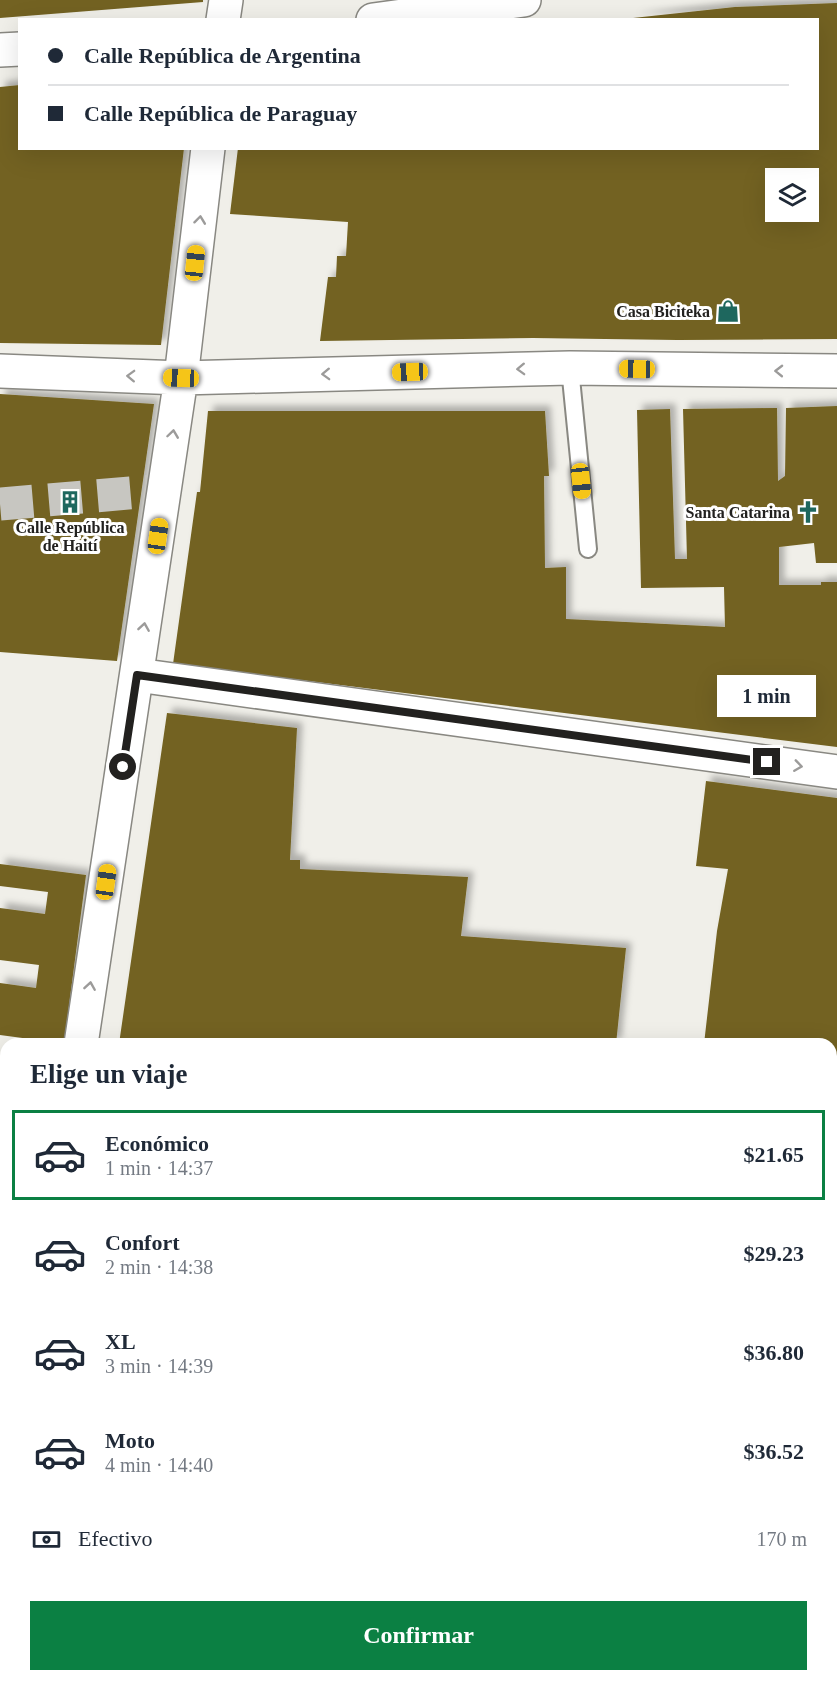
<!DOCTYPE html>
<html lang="es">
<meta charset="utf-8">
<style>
:root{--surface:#fff;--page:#f6f6f7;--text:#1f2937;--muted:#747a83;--line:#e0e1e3;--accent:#0b8043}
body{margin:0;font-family:Georgia,serif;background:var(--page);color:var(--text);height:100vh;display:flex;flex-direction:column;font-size:22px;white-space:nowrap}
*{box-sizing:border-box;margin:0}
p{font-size:20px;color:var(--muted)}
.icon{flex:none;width:33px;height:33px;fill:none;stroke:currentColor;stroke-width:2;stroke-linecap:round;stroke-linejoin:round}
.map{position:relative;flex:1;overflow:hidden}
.sheet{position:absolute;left:0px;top:1038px;width:837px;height:644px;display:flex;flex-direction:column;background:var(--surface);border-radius:18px 18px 0 0;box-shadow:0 6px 24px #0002}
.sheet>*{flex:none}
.hud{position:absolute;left:18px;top:18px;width:801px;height:132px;border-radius:0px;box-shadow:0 6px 24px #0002;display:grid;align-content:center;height:132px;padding:0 30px;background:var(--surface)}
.buttons{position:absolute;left:765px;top:168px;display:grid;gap:12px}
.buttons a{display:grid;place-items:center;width:54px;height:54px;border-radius:0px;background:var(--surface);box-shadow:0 6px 24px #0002;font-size:30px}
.end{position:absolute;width:27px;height:27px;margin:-14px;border:8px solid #22211f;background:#fff;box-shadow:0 0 0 3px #fff}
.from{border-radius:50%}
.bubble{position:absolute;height:42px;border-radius:0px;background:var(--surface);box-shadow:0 6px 24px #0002;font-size:20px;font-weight:700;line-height:42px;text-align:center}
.car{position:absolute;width:18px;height:36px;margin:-18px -9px;border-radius:8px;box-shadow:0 0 4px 2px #0007;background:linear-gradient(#f5c518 24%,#345 0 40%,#f5c518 0 76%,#345 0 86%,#f5c518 0)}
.hud b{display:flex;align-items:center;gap:21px;height:57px;font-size:22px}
.hud b+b{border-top:2px solid var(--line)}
.hud i{width:15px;height:15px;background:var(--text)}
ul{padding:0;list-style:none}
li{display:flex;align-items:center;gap:18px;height:90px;margin:0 12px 9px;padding:0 18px;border:3px solid transparent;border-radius:0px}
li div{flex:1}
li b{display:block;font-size:22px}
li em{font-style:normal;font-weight:700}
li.on{border-color:var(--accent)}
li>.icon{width:54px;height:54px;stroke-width:1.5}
h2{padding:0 30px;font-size:27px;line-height:72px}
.pay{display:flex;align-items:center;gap:15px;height:66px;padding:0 30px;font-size:22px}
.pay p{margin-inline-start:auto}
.cta{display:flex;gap:12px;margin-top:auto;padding:12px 30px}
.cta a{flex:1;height:69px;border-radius:0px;background:var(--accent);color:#fff;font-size:24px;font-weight:700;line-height:69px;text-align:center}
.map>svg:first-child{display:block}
.building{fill:#736220;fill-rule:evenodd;filter:url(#shadow)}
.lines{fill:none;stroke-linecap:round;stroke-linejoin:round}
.street-tunnel{stroke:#c7c6c1;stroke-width:33;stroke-dasharray:33 16;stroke-linecap:butt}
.lane-casing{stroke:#898882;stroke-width:20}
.street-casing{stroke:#898882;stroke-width:36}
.primary-casing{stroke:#ac7227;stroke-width:36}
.lane{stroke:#fff;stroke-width:16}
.street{stroke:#fff;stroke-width:33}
.primary{stroke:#fac480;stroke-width:33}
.oneway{stroke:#9c9b9a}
.route{stroke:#22211f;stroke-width:8}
.labels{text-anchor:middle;stroke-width:6;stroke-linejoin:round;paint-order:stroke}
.poi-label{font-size:16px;font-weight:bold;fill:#22211f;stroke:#fff;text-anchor:end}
</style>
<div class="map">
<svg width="837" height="1681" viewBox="0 0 837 1681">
<defs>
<filter id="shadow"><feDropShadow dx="5.5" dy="-5.5" stdDeviation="3" flood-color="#0004"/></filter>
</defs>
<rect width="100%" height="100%" fill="#f0efe9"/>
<path class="building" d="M0,0H203V2L0,18Z
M837,3V339L678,340L533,338L320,341L328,277H336L337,256H346L348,222L230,214L238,148H818V20L633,18L735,7ZM776,178H808V212H776Z
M20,85V148H184L161,345L0,343V87Z
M0,394L154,404L117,661L0,652Z
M837,406V563H816L814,543L779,547V585H821V582H837V747L173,664L197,492H200L208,411H545L549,476H544L545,568L566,567V619L725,627L724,587L641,588L637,410L670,409L675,559H687L683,409L777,408L778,481L785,476L786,408Z
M167,713L297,728L290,860H300V869L468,877L461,936L626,948L616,1044H119Z
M706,781L837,798V1157L831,1156V1044H704L717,931L728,869L696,866Z
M0,864L86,875L64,1044H29L30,1039L0,1035V983L36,988L39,965L0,960V908L45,914L48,892L0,886Z
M0,1058L6,1059V1086L0,1085Z
M0,1127L6,1128V1464H0Z
M264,1676H401L400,1681H263Z"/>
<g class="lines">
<path class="street-tunnel" d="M0,504L165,490"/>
<g class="lane-casing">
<path id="lane" d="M570,368L588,549
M0,1575H6
M831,1659H837"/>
</g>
<g class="street-casing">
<path id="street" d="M223,20L226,0
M373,20L524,0
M0,50L20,49
M0,371L181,378L570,368L837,371
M137,675L837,772
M81,1044L181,378L208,148
M0,1101L6,1102
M831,1185L837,1186
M9,1681L10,1676"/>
</g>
<g class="primary-casing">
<path id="primary" d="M0,1548H6
M831,1640L837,1641"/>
</g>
<use href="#lane" class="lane"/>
<use href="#street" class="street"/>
<use href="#primary" class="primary"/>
</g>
<defs><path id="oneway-chevron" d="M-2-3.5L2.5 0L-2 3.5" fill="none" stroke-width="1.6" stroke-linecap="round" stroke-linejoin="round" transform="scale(1.5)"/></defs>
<g class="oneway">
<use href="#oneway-chevron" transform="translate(200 220) rotate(-83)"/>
<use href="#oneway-chevron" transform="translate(521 369) rotate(178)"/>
<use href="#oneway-chevron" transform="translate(779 371) rotate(-179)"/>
<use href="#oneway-chevron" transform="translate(326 374) rotate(178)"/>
<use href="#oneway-chevron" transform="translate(131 376) rotate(-178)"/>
<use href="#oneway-chevron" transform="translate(173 434) rotate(-82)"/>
<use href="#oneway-chevron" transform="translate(144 627) rotate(-81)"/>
<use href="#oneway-chevron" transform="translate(798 766) rotate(8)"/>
<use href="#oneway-chevron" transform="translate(90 986) rotate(-81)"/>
</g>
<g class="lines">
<path class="route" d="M123,767L137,675L767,762"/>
</g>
<defs>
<g id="shop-bare" transform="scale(1.8)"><path d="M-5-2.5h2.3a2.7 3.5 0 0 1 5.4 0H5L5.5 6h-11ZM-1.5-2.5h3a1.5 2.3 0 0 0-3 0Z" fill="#1e675e" stroke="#fff" stroke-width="2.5" paint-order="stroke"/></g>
<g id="building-bare" transform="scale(1.8)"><path d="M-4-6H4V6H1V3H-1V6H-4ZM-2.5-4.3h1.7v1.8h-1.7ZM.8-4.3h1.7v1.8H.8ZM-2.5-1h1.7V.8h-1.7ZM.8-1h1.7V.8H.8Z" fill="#1e675e" stroke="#fff" stroke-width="2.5" paint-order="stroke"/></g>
<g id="church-bare" transform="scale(1.8)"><path d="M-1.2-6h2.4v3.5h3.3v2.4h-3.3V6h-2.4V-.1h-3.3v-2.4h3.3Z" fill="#1e675e" stroke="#fff" stroke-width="2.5" paint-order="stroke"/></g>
</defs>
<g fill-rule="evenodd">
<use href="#shop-bare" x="728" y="311"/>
<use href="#building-bare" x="70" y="502"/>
<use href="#church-bare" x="808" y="512"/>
</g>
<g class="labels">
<g class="poi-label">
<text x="710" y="317">Casa Biciteka</text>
<text x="790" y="518">Santa Catarina</text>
<text x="70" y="533" text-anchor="middle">Calle República<tspan x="70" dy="18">de Haití</tspan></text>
</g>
</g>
</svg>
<div class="buttons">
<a><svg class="icon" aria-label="layers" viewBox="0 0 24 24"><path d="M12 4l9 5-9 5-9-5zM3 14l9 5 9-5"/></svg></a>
</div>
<i class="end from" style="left:123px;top:767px"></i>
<i class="end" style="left:767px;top:762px"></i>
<div class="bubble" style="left:717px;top:675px;width:99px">1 min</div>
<i class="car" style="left:195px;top:263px;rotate:6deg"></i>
<i class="car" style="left:637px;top:369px;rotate:271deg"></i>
<i class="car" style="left:410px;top:372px;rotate:268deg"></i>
<i class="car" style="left:181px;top:378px;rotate:272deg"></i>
<i class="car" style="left:581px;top:481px;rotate:174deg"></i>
<i class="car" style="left:158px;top:536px;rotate:8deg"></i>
<i class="car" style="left:106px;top:882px;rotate:8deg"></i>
<div class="hud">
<b><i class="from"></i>Calle República de Argentina</b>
<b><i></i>Calle República de Paraguay</b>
</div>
<section class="sheet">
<h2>Elige un viaje</h2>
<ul>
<li class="on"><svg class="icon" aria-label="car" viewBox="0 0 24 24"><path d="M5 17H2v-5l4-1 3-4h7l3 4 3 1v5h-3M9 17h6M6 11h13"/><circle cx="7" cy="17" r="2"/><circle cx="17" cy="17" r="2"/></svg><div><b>Económico</b><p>1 min · 14:37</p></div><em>$21.65</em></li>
<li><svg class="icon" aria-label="car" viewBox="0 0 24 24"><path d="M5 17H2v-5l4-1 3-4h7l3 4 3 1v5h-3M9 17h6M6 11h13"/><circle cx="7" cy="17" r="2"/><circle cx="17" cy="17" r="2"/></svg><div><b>Confort</b><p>2 min · 14:38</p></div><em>$29.23</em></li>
<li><svg class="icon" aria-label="car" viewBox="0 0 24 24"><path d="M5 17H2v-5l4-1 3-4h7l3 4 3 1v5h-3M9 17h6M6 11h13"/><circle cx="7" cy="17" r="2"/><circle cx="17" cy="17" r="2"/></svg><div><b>XL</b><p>3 min · 14:39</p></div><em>$36.80</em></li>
<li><svg class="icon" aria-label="car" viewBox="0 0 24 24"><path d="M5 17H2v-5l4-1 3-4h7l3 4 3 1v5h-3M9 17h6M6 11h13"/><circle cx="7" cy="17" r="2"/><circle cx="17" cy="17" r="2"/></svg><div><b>Moto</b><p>4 min · 14:40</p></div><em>$36.52</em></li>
</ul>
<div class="pay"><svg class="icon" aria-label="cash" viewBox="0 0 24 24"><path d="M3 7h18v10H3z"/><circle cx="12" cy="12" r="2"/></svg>Efectivo<p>170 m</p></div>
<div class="cta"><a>Confirmar</a></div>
</section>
</div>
